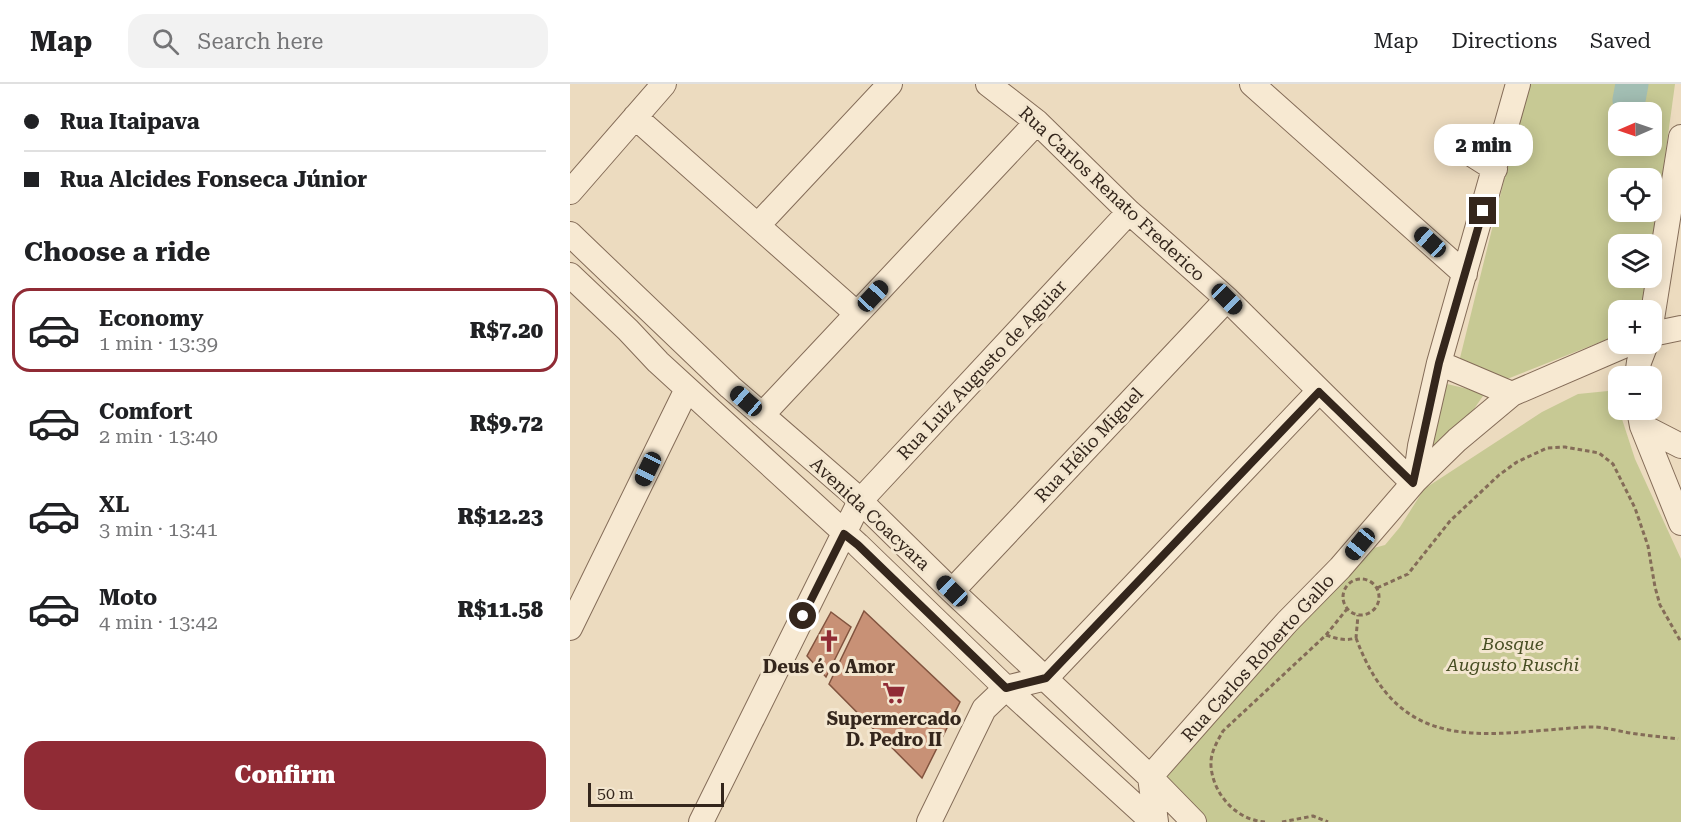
<!DOCTYPE html>
<meta charset="utf-8">
<style>
:root{--surface:#fff;--page:#f2f2f2;--text:#202124;--muted:#757577;--line:#e0e0e0;--accent:#902b35}
body{margin:0;font-family:"Roboto Serif",serif;background:var(--page);color:var(--text);height:100vh;display:flex;flex-direction:column;font-size:22px;white-space:nowrap}
*{box-sizing:border-box;margin:0}
p{font-size:20px;color:var(--muted)}
.icon{flex:none;width:33px;height:33px;fill:none;stroke:currentColor;stroke-width:2;stroke-linecap:round;stroke-linejoin:round}
.map{position:relative;flex:1;overflow:hidden}
.drawer{display:flex;flex-direction:column;background:var(--surface);width:570px}
.drawer>*{flex:none}
.banner{display:grid;align-content:center;height:132px;padding:0 24px;background:var(--surface)}
.needle{width:39px;rotate:268deg}
.buttons{position:absolute;left:1038px;top:18px;display:grid;gap:12px}
.buttons a{display:grid;place-items:center;width:54px;height:54px;border-radius:12px;background:var(--surface);box-shadow:0 3px 15px #0003;font-size:30px}
.scale{position:absolute;left:18px;bottom:15px;width:136px;box-sizing:border-box;padding-left:6px;border:3px solid #34261c;border-top:0;font-size:16px;line-height:21px;white-space:nowrap;color:#34261c;-webkit-text-stroke:4px #f3e6cf;paint-order:stroke}
.end{position:absolute;width:27px;height:27px;margin:-14px;border:8px solid #34261c;background:#fff;box-shadow:0 0 0 3px #fff}
.from{border-radius:50%}
.bubble{position:absolute;height:42px;border-radius:18px;background:var(--surface);box-shadow:0 3px 15px #0003;font-size:20px;font-weight:800;line-height:42px;text-align:center}
.car{position:absolute;width:18px;height:36px;margin:-18px -9px;border-radius:8px;box-shadow:0 0 4px 2px #0007;background:linear-gradient(#222 24%,#8ab4d8 0 40%,#222 0 76%,#8ab4d8 0 86%,#222 0)}
.banner b{display:flex;align-items:center;gap:21px;height:57px;font-size:22px}
.banner b+b{border-top:2px solid var(--line)}
.banner i{width:15px;height:15px;background:var(--text)}
ul{padding:0;list-style:none}
li{display:flex;align-items:center;gap:18px;height:84px;margin:0 12px 9px;padding:0 12px;border:3px solid transparent;border-radius:18px}
li div{flex:1}
li b{display:block;font-size:22px}
li em{font-style:normal;font-weight:800}
li.selected{border-color:var(--accent)}
li>.icon{width:54px;height:54px;stroke-width:1.5}
h2{padding:0 24px;font-size:27px;line-height:72px}
.primary-button{display:flex;gap:12px;margin-top:auto;padding:12px 24px}
.primary-button a{flex:1;height:69px;border-radius:18px;background:var(--accent);color:#fff;font-size:24px;font-weight:800;line-height:69px;text-align:center}
header{display:flex;align-items:center;gap:36px;box-sizing:border-box;height:84px;padding:0 30px;background:var(--surface);border-bottom:2px solid var(--line)}
header strong{font-size:28px}
nav{display:flex;gap:33px;margin-inline-start:auto;font-size:21px}
.search{width:420px;height:54px;background:var(--page);display:flex;align-items:center;gap:15px;box-sizing:border-box;padding:0 21px;border-radius:18px;color:var(--muted);font-size:22px}
main{display:flex;flex:1;min-height:0}
.map>svg:first-child{display:block}
.green{fill:#c7c994;fill-rule:evenodd}
.lines{fill:none;stroke-linecap:round;stroke-linejoin:round}
.river{stroke:#a2beb3;stroke-width:33}
.building{fill:#c89176;stroke:#82543f;stroke-width:1.5}
.minor-casing{stroke:#846c58;stroke-width:26}
.path{stroke:#846c58;stroke-width:3;stroke-dasharray:4.5 3;stroke-linecap:butt}
.minor{stroke:#f7e9d2;stroke-width:24}
.route{stroke:#34261c;stroke-width:8}
.labels{text-anchor:middle;stroke-width:6;stroke-linejoin:round;paint-order:stroke}
.street-label{font-size:18px;fill:#34261c;stroke:#f3e6cf}
.park-label{font-size:18px;font-style:italic;fill:#484f24;stroke:#f3e6cf}
.poi-label{font-size:18px;font-weight:bold;fill:#34261c;stroke:#f3e6cf}
</style>
<header>
<strong>Map</strong>
<div class="search"><svg class="icon" aria-label="search" viewBox="0 0 24 24"><circle cx="10" cy="10" r="6"/><path d="M15 15l6 6"/></svg>Search here</div>
<nav><a>Map</a><a>Directions</a><a>Saved</a></nav>
</header>
<main>
<section class="drawer">
<div class="banner">
<b><i class="from"></i>Rua Itaipava</b>
<b><i></i>Rua Alcides Fonseca Júnior</b>
</div>
<h2>Choose a ride</h2>
<ul>
<li class="selected"><svg class="icon" aria-label="car" viewBox="0 0 24 24"><path d="M5 17H2v-5l4-1 3-4h7l3 4 3 1v5h-3M9 17h6M6 11h13"/><circle cx="7" cy="17" r="2"/><circle cx="17" cy="17" r="2"/></svg><div><b>Economy</b><p>1 min · 13:39</p></div><em>R$7.20</em></li>
<li><svg class="icon" aria-label="car" viewBox="0 0 24 24"><path d="M5 17H2v-5l4-1 3-4h7l3 4 3 1v5h-3M9 17h6M6 11h13"/><circle cx="7" cy="17" r="2"/><circle cx="17" cy="17" r="2"/></svg><div><b>Comfort</b><p>2 min · 13:40</p></div><em>R$9.72</em></li>
<li><svg class="icon" aria-label="car" viewBox="0 0 24 24"><path d="M5 17H2v-5l4-1 3-4h7l3 4 3 1v5h-3M9 17h6M6 11h13"/><circle cx="7" cy="17" r="2"/><circle cx="17" cy="17" r="2"/></svg><div><b>XL</b><p>3 min · 13:41</p></div><em>R$12.23</em></li>
<li><svg class="icon" aria-label="car" viewBox="0 0 24 24"><path d="M5 17H2v-5l4-1 3-4h7l3 4 3 1v5h-3M9 17h6M6 11h13"/><circle cx="7" cy="17" r="2"/><circle cx="17" cy="17" r="2"/></svg><div><b>Moto</b><p>4 min · 13:42</p></div><em>R$11.58</em></li>
</ul>
<div class="primary-button"><a>Confirm</a></div>
</section>
<div class="map">
<svg width="1111" height="738" viewBox="0 0 1111 738">
<rect width="100%" height="100%" fill="#ecdbbf"/>
<path class="green" d="M958,0H1105L1082,168V160H1048V194H1078L1073,226H1048V251L932,297L889,278ZM1048,28H1082V62H1048ZM1048,94H1082V128H1048Z
M877,300L915,309L886,351L864,365L857,356L865,323Z
M1038,307L1043,323L1051,332L1065,375L1111,475V738H635L590,695L789,468L815,461L830,443L854,405L972,328L1008,310Z"/>
<g class="lines">
<path class="river" d="M1059,16L1062,0"/>
</g>
<path class="building" d="M294,527L390,618L352,694L259,600Z
M261,528L281,543L256,593L237,572Z"/>
<g class="lines">
<g class="minor-casing">
<path id="minor" d="M418,0L467,38L559,128L657,215L843,399
M682,0L895,190
M65,33L286,229
M884,59L925,85
M0,108L94,0
M188,141L320,0
M0,150L160,303L281,408L382,507L580,693L624,738
M0,191L58,246L88,278L288,461L436,604L583,738
M1082,235L1111,53
M1082,250L1111,244
M869,279L942,310
M1067,292L1069,278L1076,260
M1069,326L1072,342L1111,439
M192,331L467,38
M1072,342L1111,362
M845,397L887,356L942,310L1058,260
M382,507L657,215
M0,544L117,305
M131,738L290,417L559,128
M359,738L414,625L436,604L476,594L749,307
M586,738L580,693L717,538L770,484L845,397L850,362L869,279L948,0"/>
</g>
<path class="path" d="M773 513a18 18 0 1 1 36 0a18 18 0 1 1-36 0Z
M807,504L838,490L880,437L929,391L947,378L977,364L995,363L1029,369L1043,380L1065,424L1078,462L1085,503L1090,521L1111,558
M756,551C767,555 775,557 786,554L788,531
M786,554C831,675 914,649 1017,643C1034,642 1050,648 1067,650C1080,652 1094,653 1108,655
M695,738C666,736 643,710 641,682C640,669 647,658 653,647L756,551L777,525
M712,738L743,732L758,738"/>
<use href="#minor" class="minor"/>
</g>
<g class="lines">
<path class="route" d="M233,532L274,450L288,461L436,604L476,594L749,308L843,399L869,279L913,127"/>
</g>
<defs>
<g id="church-bare" transform="scale(1.8)"><path d="M-1.2-6h2.4v3.5h3.3v2.4h-3.3V6h-2.4V-.1h-3.3v-2.4h3.3Z" fill="#902b35" stroke="#f3e6cf" stroke-width="2.5" paint-order="stroke"/></g>
<g id="supermarket-bare" transform="scale(1.8)"><path d="M-6-5.5h2.5l.6 2H6L4.5 2H-2.5L-4.4-4H-6ZM-1.5 3.2a1.3 1.3 0 1 0 .1 0ZM3 3.2a1.3 1.3 0 1 0 .1 0Z" fill="#902b35" stroke="#f3e6cf" stroke-width="2.5" paint-order="stroke"/></g>
</defs>
<g fill-rule="evenodd">
<use href="#church-bare" x="259" y="557"/>
<use href="#supermarket-bare" x="324" y="609"/>
</g>
<g class="labels">
<g class="street-label">
<text transform="translate(542 110) rotate(43)" y="6">Rua Carlos Renato Frederico</text>
<text transform="translate(412 286) rotate(-47)" y="6">Rua Luiz Augusto de Aguiar</text>
<text transform="translate(519 361) rotate(-47)" y="6">Rua Hélio Miguel</text>
<text transform="translate(300 430) rotate(43)" y="6">Avenida Coacyara</text>
<text transform="translate(688 574) rotate(-48)" y="6">Rua Carlos Roberto Gallo</text>
</g>
<g class="park-label">
<text x="943" y="566">Bosque<tspan x="943" dy="21">Augusto Ruschi</tspan></text>
</g>
<g class="poi-label">
<text x="259" y="589">Deus é o Amor</text>
<text x="324" y="641">Supermercado<tspan x="324" dy="21">D. Pedro II</tspan></text>
</g>
</g>
</svg>
<div class="buttons">
<a><svg class="needle" viewBox="-14 -14 28 28"><path d="M0-13l5 13h-10z" fill="#e53935"/><path d="M0 13l5-13h-10z" fill="#757577"/></svg></a>
<a><svg class="icon" aria-label="locate" viewBox="0 0 24 24"><circle cx="12" cy="12" r="6"/><path d="M12 2v4M12 18v4M2 12h4M18 12h4"/></svg></a>
<a><svg class="icon" aria-label="layers" viewBox="0 0 24 24"><path d="M12 4l9 5-9 5-9-5zM3 14l9 5 9-5"/></svg></a>
<a>+</a>
<a>−</a>
</div>
<div class="scale">50 m</div>
<i class="end from" style="left:233px;top:532px"></i>
<i class="end" style="left:913px;top:127px"></i>
<div class="bubble" style="left:864px;top:40px;width:99px">2 min</div>
<i class="car" style="left:860px;top:158px;rotate:312deg"></i>
<i class="car" style="left:303px;top:212px;rotate:43deg"></i>
<i class="car" style="left:657px;top:215px;rotate:135deg"></i>
<i class="car" style="left:176px;top:317px;rotate:311deg"></i>
<i class="car" style="left:78px;top:385px;rotate:206deg"></i>
<i class="car" style="left:790px;top:460px;rotate:219deg"></i>
<i class="car" style="left:382px;top:507px;rotate:314deg"></i>
</div>
</main>
